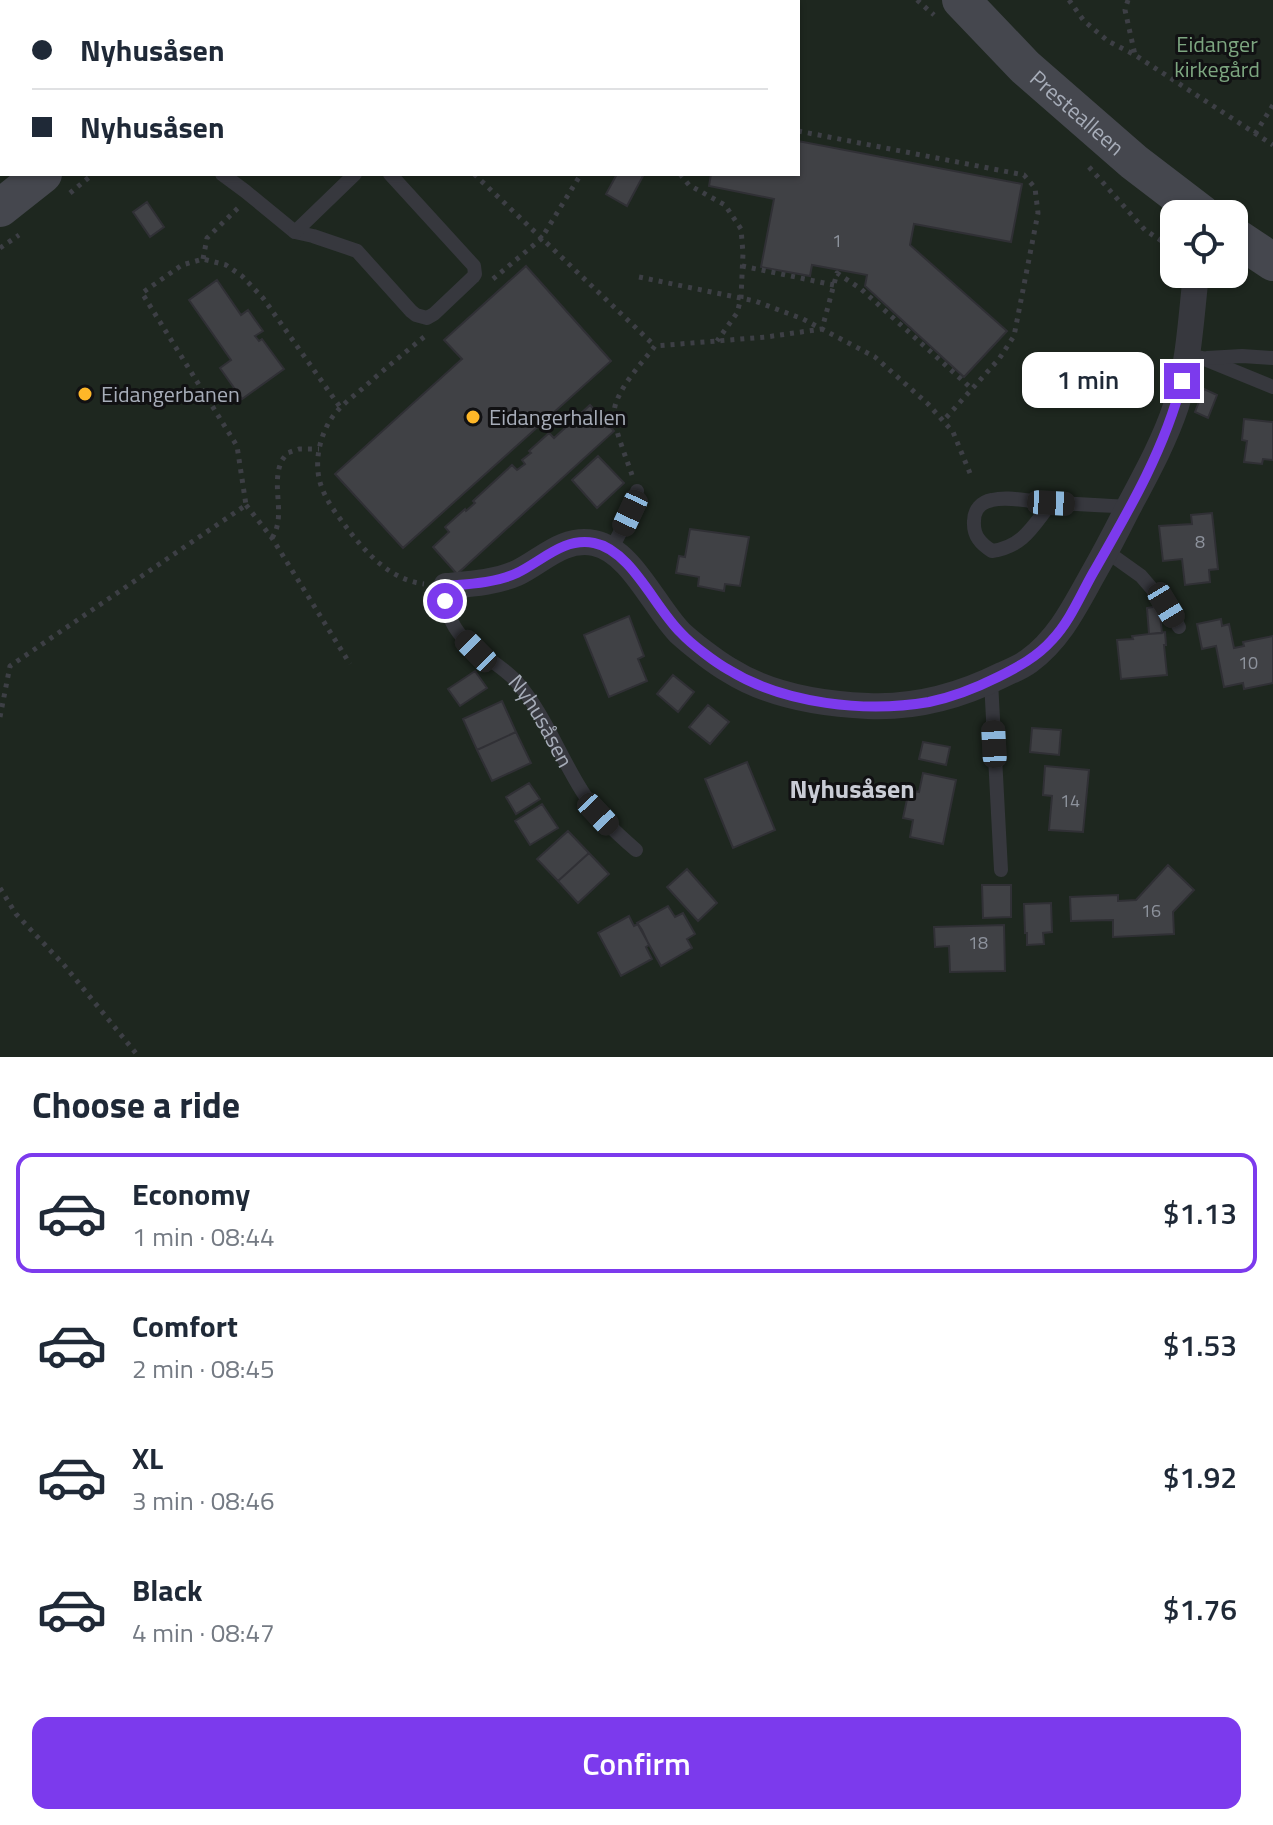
<!DOCTYPE html>
<meta charset="utf-8">
<style>
:root{--surface:#fff;--page:#f6f6f7;--text:#1f2937;--muted:#747a83;--line:#e0e1e3;--accent:#7c3aed}
body{margin:0;font-family:"Titillium Web",sans-serif;background:var(--page);color:var(--text);height:100vh;display:flex;flex-direction:column;font-size:30px;white-space:nowrap}
*{box-sizing:border-box;margin:0}
p{font-size:26px;color:var(--muted)}
.icon{flex:none;width:44px;height:44px;fill:none;stroke:currentColor;stroke-width:2;stroke-linecap:round;stroke-linejoin:round}
.map{position:relative;height:1057px;overflow:hidden}
.side{display:flex;flex-direction:column;background:var(--surface);flex:1}
.side>*{flex:none}
.banner{position:absolute;left:0px;top:0px;width:800px;height:176px;box-shadow:0 2px 6px #0004;display:grid;align-content:center;height:176px;padding:0 32px;background:var(--surface)}
.controls{position:absolute;left:1160px;top:200px;display:grid;gap:16px}
.controls a{display:grid;place-items:center;width:88px;height:88px;border-radius:16px;background:var(--surface);box-shadow:0 2px 6px #0004;font-size:40px}
.end{position:absolute;width:36px;height:36px;margin:-18px;border:10px solid #7c3aed;background:#fff;box-shadow:0 0 0 4px #fff}
.from{border-radius:50%}
.bubble{position:absolute;height:56px;border-radius:16px;background:var(--surface);box-shadow:0 2px 6px #0004;font-size:26px;font-weight:600;line-height:56px;text-align:center}
.car{position:absolute;width:24px;height:48px;margin:-24px -12px;border-radius:10px;box-shadow:0 0 6px 2px #0007;background:linear-gradient(#222 24%,#8ab4d8 0 40%,#222 0 76%,#8ab4d8 0 86%,#222 0)}
.banner b{display:flex;align-items:center;gap:28px;height:76px;font-size:30px}
.banner b+b{border-top:2px solid var(--line)}
.banner i{width:20px;height:20px;background:var(--text)}
ul{padding:0;list-style:none}
li{display:flex;align-items:center;gap:24px;height:120px;margin:0 16px 12px;padding:0 16px;border:4px solid transparent;border-radius:16px}
li div{flex:1}
li b{display:block;font-size:30px}
li em{font-style:normal;font-weight:600}
li.current{border-color:var(--accent)}
li>.icon{width:72px;height:72px;stroke-width:1.5}
h2{padding:0 32px;font-size:36px;line-height:96px}
.primary-button{display:flex;gap:16px;margin-top:auto;padding:16px 32px}
.primary-button a{flex:1;height:92px;border-radius:16px;background:var(--accent);color:#fff;font-size:32px;font-weight:600;line-height:92px;text-align:center}
.map>svg:first-child{display:block}
.green{fill:#1e271f;fill-rule:evenodd}
.building{fill:#404145;stroke:#303035;stroke-width:2}
.lines{fill:none;stroke-linecap:round;stroke-linejoin:round}
.path{stroke:#3d3f45;stroke-width:5;stroke-dasharray:4 6;stroke-linecap:butt}
.lane{stroke:#37383e;stroke-width:14}
.street{stroke:#37383e;stroke-width:26}
.secondary{stroke:#45474e;stroke-width:38}
.route{stroke:#7c3aed;stroke-width:10}
.poi-dot{fill:#feb728;stroke:#111113;stroke-width:3}
.labels{text-anchor:middle;stroke-width:6;stroke-linejoin:round;paint-order:stroke}
.number-label{font-size:18px;fill:#8d929c}
.park-label{font-size:22px;fill:#7da680;stroke:#111113}
.street-label{font-size:22px;fill:#a7adb9;stroke:#111113}
.poi-label{font-size:22px;fill:#a7adb9;stroke:#111113;text-anchor:start}
.quarter-label{font-size:26px;font-weight:bold;fill:#c9ccd5;stroke:#111113}
</style>
<div class="map">
<svg width="1273" height="1057" viewBox="0 0 1273 1057">
<rect width="100%" height="100%" fill="#161618"/>
<path class="green" d="M248,0H1273V1057H0V167L2,166V174H798V2H244ZM1174,214H1234V274H1174Z"/>
<path class="building" d="M363,0H425L423,2H361Z
M798,141L1022,184L1011,242L914,224L910,245L1007,331L964,377L865,286L867,275L812,265L810,276L761,267L774,199L709,186L711,174H798Z
M617,174H644L627,206L606,194Z
M147,202L164,227L150,237L133,212Z
M526,266L611,361L403,548L335,474L462,359L444,340Z
M217,280L241,315L248,310L263,331L255,336L259,341L262,339L284,369L242,399L220,368L231,360L189,300Z
M1204,389L1217,395L1208,418L1195,412Z
M590,405L614,431L457,574L433,547L449,532L445,527L465,509L466,511L475,503L473,501L512,465L517,470L525,464L522,460L531,453L529,451L549,433L554,438Z
M1244,419L1273,422V460L1263,459L1262,464L1244,462L1247,441L1242,440Z
M598,456L624,483L597,508L572,480Z
M1212,513L1218,569L1209,570L1210,582L1185,585L1182,559L1163,561L1159,526L1192,524L1191,515Z
M690,529L749,537L740,586L725,584L724,591L698,586L699,577L676,573L679,556L685,557Z
M1159,606L1162,633L1149,634L1147,608Z
M629,616L644,656L638,659L647,681L609,697L584,635Z
M1221,619L1222,626L1229,624L1234,648L1244,646L1243,642L1273,636V683L1244,689L1243,683L1224,687L1216,646L1202,649L1197,624Z
M1165,632L1166,645H1164L1167,675L1121,679L1117,640L1133,639L1132,636Z
M475,671L487,688L460,706L448,689Z
M673,675L694,692L678,712L657,694Z
M502,701L516,732L477,750L463,719Z
M708,705L729,722L710,744L689,727Z
M1032,728L1061,730L1059,755L1030,752Z
M516,732L531,763L492,781L477,750Z
M923,742L950,747L946,765L919,759Z
M747,762L775,830L733,848L705,779Z
M1045,766L1089,770L1083,832L1049,830L1052,796L1043,795Z
M923,773L956,780L943,844L910,837L913,820L903,818L909,790L919,792Z
M529,783L540,799L516,814L506,797Z
M542,804L558,828L530,845L515,821Z
M568,831L589,853L558,881L537,859Z
M589,853L609,874L578,903L558,881Z
M1168,865L1194,890L1173,912L1174,934L1113,937V920L1071,921L1070,897L1118,895V901L1136,900Z
M687,869L717,903L698,921L667,887Z
M982,885H1011V917L983,918Z
M1051,903L1052,932L1043,933L1044,944L1027,945V933H1025L1024,904Z
M668,906L675,917L683,913L695,934L687,939L692,948L661,966L637,923Z
M629,916L634,926L638,924L642,930L649,945L646,947L652,959L621,976L598,933Z
M1004,925L1005,971L950,972L949,946L935,947L934,927Z"/>
<g class="lines">
<path class="path" d="M613,0L615,2
M917,0L934,15
M1069,0L1084,21L1108,41L1135,55L1273,145
M1128,0L1125,10L1135,55
M346,2L348,0
M540,2L544,0
M696,2L698,0
M798,131L1024,175L1035,188L1038,213L1014,336L999,359L943,421
M1255,134L1273,105
M1089,167L1145,230L1174,249
M474,174L655,346
M680,174L689,185L725,205L741,229L743,253L741,298L737,313L717,341
M70,193L93,174
M0,248L19,235
M203,259L207,238L238,208
M742,266L834,285
M639,277L755,301L803,319L875,357L928,404L953,432L972,478
M493,279L541,239L581,174
M424,337C403,354 382,371 362,389C351,398 339,407 331,419C320,436 315,459 319,478C323,498 338,516 350,532C369,556 392,580 424,584
M632,475C627,460 614,428 614,415C613,393 642,363 655,346L766,337L822,329L837,273L861,289L972,389
M246,505L272,538L350,664
M272,538C286,517 272,489 280,465C281,460 285,457 287,453L299,449H319
M0,717L10,666L246,505L237,446L142,293L182,265L203,259L226,265L242,276L263,298L340,407
M0,888L16,914L64,965L139,1057"/>
<g class="lane">
<path d="M0,114L2,119"/>
<path d="M222,174L245,191L295,232L313,236L357,251L411,311L416,315L427,318L434,314L473,277L475,274L474,266L390,174"/>
<path d="M295,232L355,174"/>
<path d="M1188,356L1202,358L1273,387"/>
<path d="M1207,358L1242,356L1273,358"/>
<path d="M1051,503C1033,526 1023,547 992,551C981,544 973,536 974,521C974,510 981,502 992,500C1008,496 1025,501 1042,502C1071,504 1100,505 1129,507"/>
<path d="M611,550L630,513L637,491"/>
<path d="M1106,551L1141,576L1166,605L1179,627"/>
<path id="s1" d="M446,586C445,599 446,611 452,622C465,649 495,659 515,680C544,712 559,755 582,791C596,814 615,832 636,850"/>
<path d="M991,681L1001,870"/>
</g>
<path class="street" d="M446,586C469,584 494,583 517,573C542,561 563,537 594,543C631,550 655,608 680,633C692,644 715,662 729,670C770,696 820,704 868,706C915,708 960,696 1002,675C1011,671 1021,667 1029,661C1060,638 1075,606 1093,574C1105,553 1116,532 1127,510C1145,476 1164,442 1176,406C1189,363 1191,318 1196,274"/>
<g class="secondary">
<path id="s2" d="M961,0L1025,67L1134,162L1202,214"/>
<path d="M259,2L261,0"/>
<path d="M0,208L43,174"/>
<path d="M1234,236L1273,262"/>
</g>
</g>
<g class="lines">
<path class="route" d="M445,601L446,586C469,584 495,583 517,573C542,561 564,537 594,543C631,550 655,608 681,633C691,644 716,663 729,670C784,704 866,713 929,702C953,697 976,688 998,677C1018,667 1037,657 1052,640C1070,621 1080,596 1093,573C1128,512 1165,449 1182,381"/>
</g>
<g class="poi-dot">
<circle cx="85" cy="394" r="8"/>
<circle cx="473" cy="417" r="8"/>
</g>
<g class="labels">
<g class="number-label">
<text x="837" y="247">1</text>
<text x="1200" y="548">8</text>
<text x="1248" y="669">10</text>
<text x="1070" y="807">14</text>
<text x="1151" y="917">16</text>
<text x="978" y="949">18</text>
</g>
<g class="park-label">
<text x="1217" y="52">Eidanger<tspan x="1217" dy="25">kirkegård</tspan></text>
</g>
<g class="street-label">
<text dy="8" stroke="none"><textPath href="#s2" startOffset="162">Prestealleen</textPath></text>
<text dy="8" stroke="none"><textPath href="#s1" startOffset="172">Nyhusåsen</textPath></text>
</g>
<g class="poi-label">
<text x="101" y="402">Eidangerbanen</text>
<text x="489" y="425">Eidangerhallen</text>
</g>
<g class="quarter-label">
<text x="852" y="798">Nyhusåsen</text>
</g>
</g>
</svg>
<div class="controls">
<a><svg class="icon" aria-label="locate" viewBox="0 0 24 24"><circle cx="12" cy="12" r="6"/><path d="M12 2v4M12 18v4M2 12h4M18 12h4"/></svg></a>
</div>
<i class="end from" style="left:445px;top:601px"></i>
<i class="end" style="left:1182px;top:381px"></i>
<div class="bubble" style="left:1022px;top:352px;width:132px">1 min</div>
<i class="car" style="left:1051px;top:503px;rotate:93deg"></i>
<i class="car" style="left:630px;top:513px;rotate:205deg"></i>
<i class="car" style="left:1166px;top:605px;rotate:149deg"></i>
<i class="car" style="left:476px;top:651px;rotate:315deg"></i>
<i class="car" style="left:994px;top:744px;rotate:357deg"></i>
<i class="car" style="left:598px;top:814px;rotate:137deg"></i>
<div class="banner">
<b><i class="from"></i>Nyhusåsen</b>
<b><i></i>Nyhusåsen</b>
</div>
</div>
<section class="side">
<h2>Choose a ride</h2>
<ul>
<li class="current"><svg class="icon" aria-label="car" viewBox="0 0 24 24"><path d="M5 17H2v-5l4-1 3-4h7l3 4 3 1v5h-3M9 17h6M6 11h13"/><circle cx="7" cy="17" r="2"/><circle cx="17" cy="17" r="2"/></svg><div><b>Economy</b><p>1 min · 08:44</p></div><em>$1.13</em></li>
<li><svg class="icon" aria-label="car" viewBox="0 0 24 24"><path d="M5 17H2v-5l4-1 3-4h7l3 4 3 1v5h-3M9 17h6M6 11h13"/><circle cx="7" cy="17" r="2"/><circle cx="17" cy="17" r="2"/></svg><div><b>Comfort</b><p>2 min · 08:45</p></div><em>$1.53</em></li>
<li><svg class="icon" aria-label="car" viewBox="0 0 24 24"><path d="M5 17H2v-5l4-1 3-4h7l3 4 3 1v5h-3M9 17h6M6 11h13"/><circle cx="7" cy="17" r="2"/><circle cx="17" cy="17" r="2"/></svg><div><b>XL</b><p>3 min · 08:46</p></div><em>$1.92</em></li>
<li><svg class="icon" aria-label="car" viewBox="0 0 24 24"><path d="M5 17H2v-5l4-1 3-4h7l3 4 3 1v5h-3M9 17h6M6 11h13"/><circle cx="7" cy="17" r="2"/><circle cx="17" cy="17" r="2"/></svg><div><b>Black</b><p>4 min · 08:47</p></div><em>$1.76</em></li>
</ul>
<div class="primary-button"><a>Confirm</a></div>
</section>
